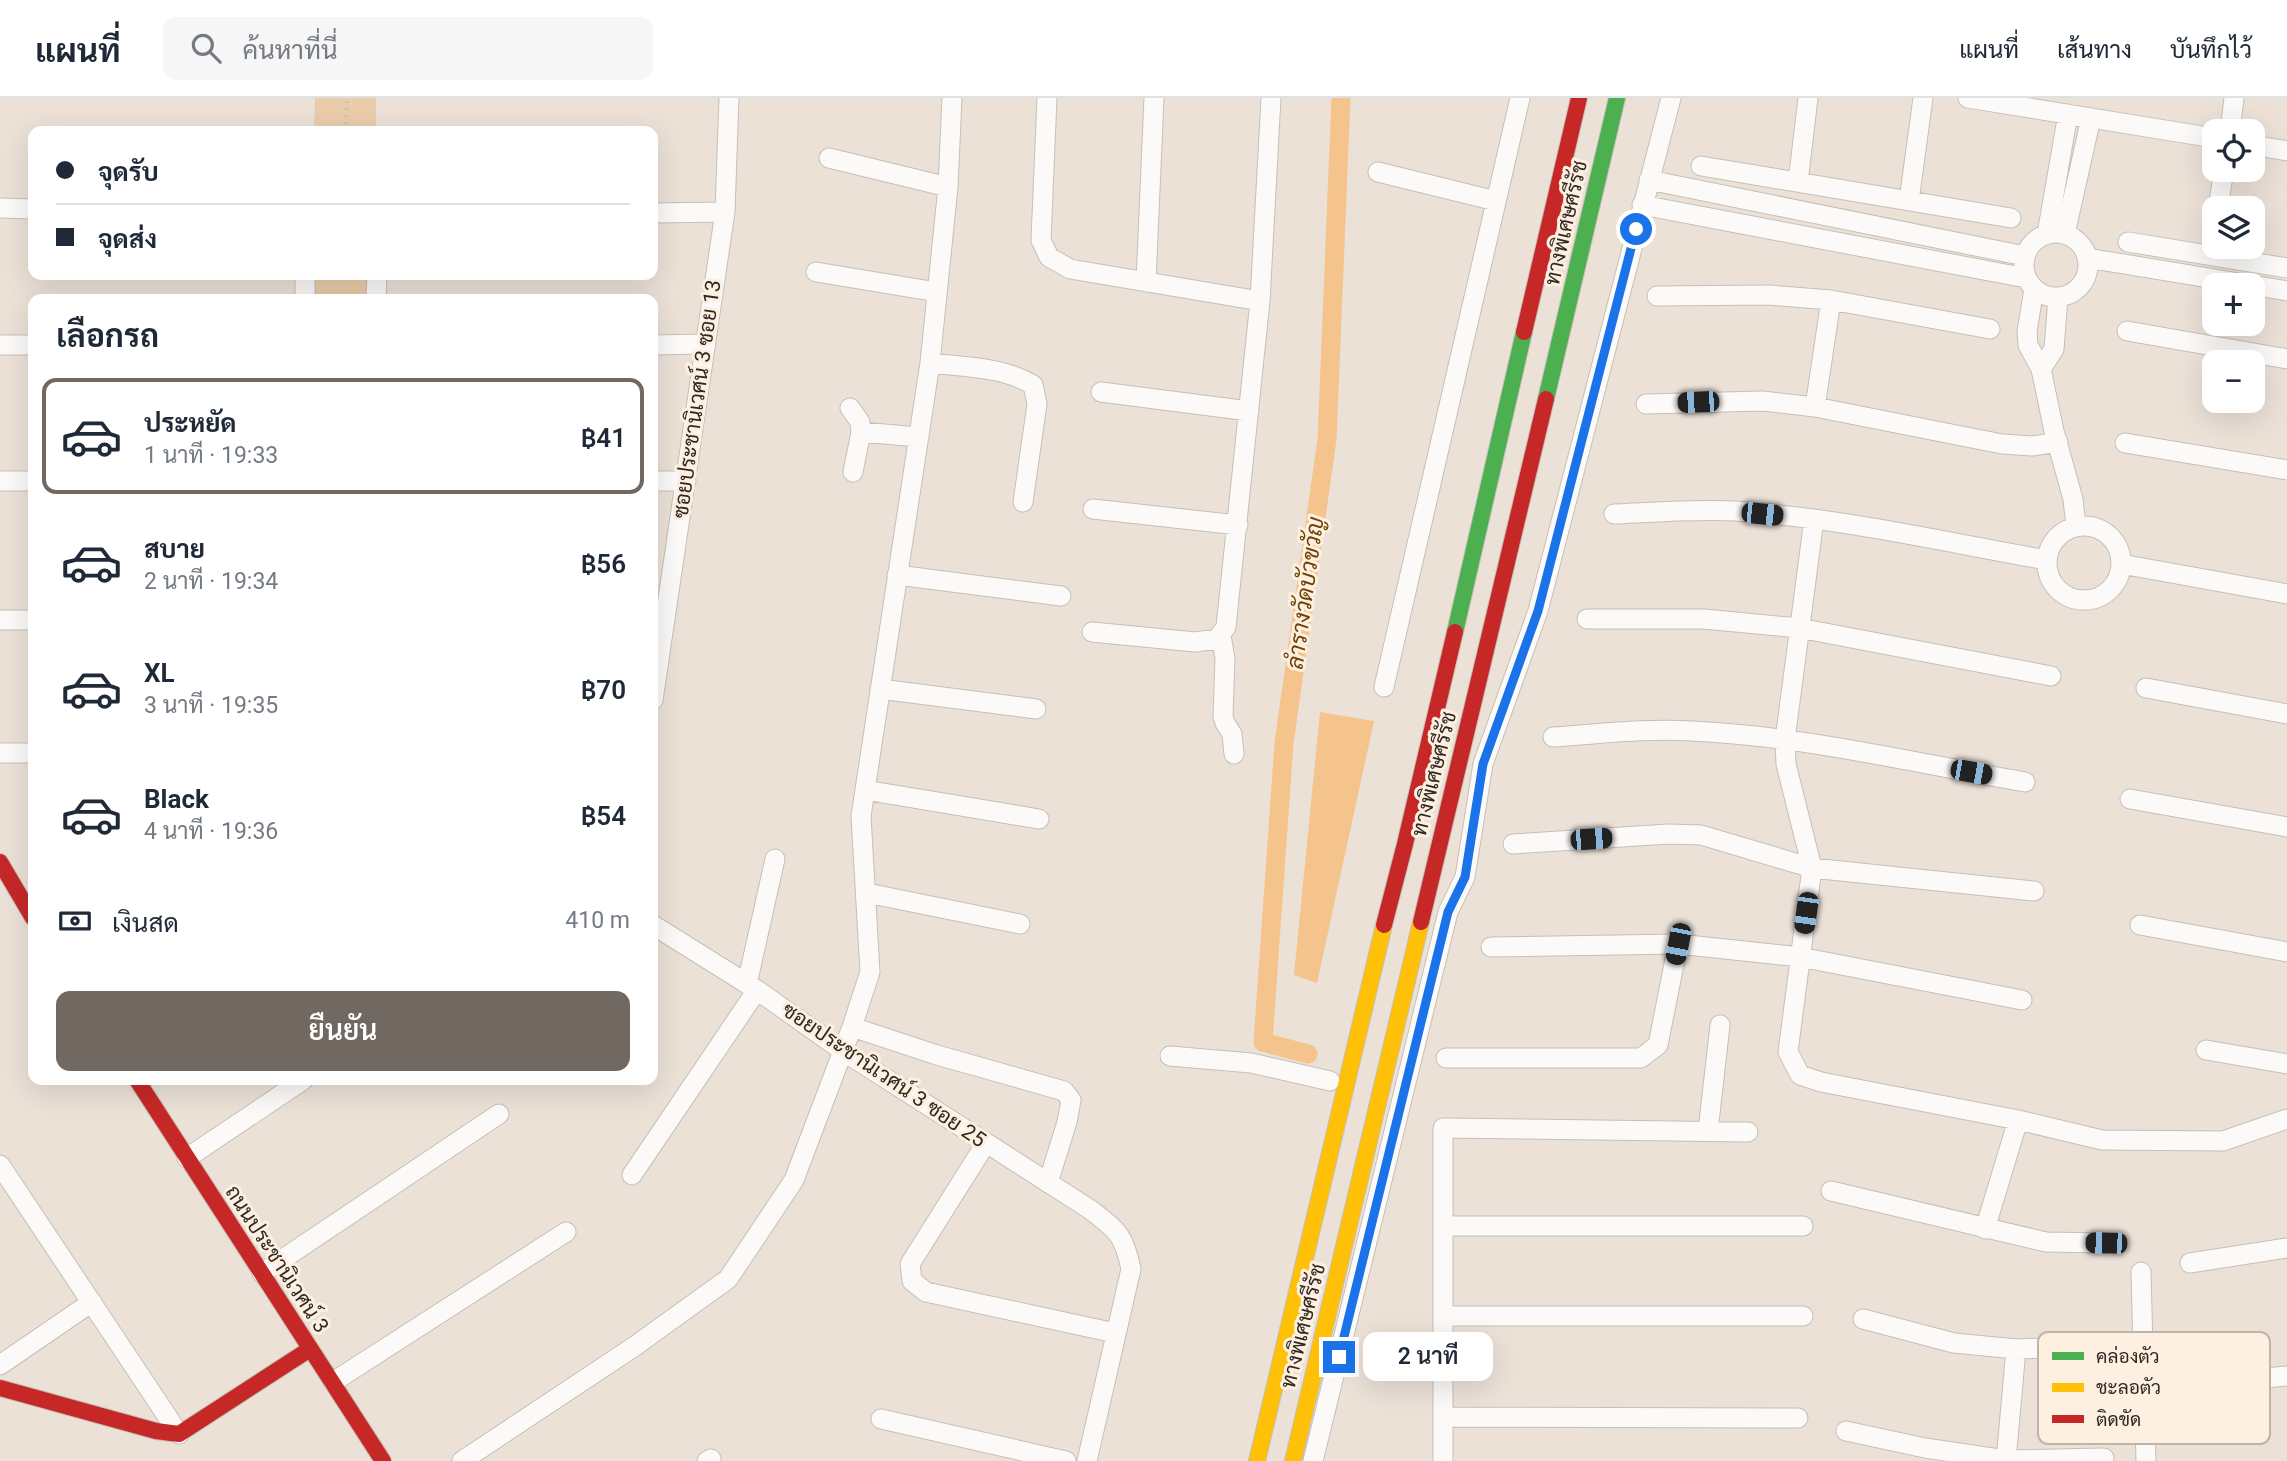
<!DOCTYPE html>
<html lang="th">
<meta charset="utf-8">
<style>
:root{--surface:#fff;--page:#f6f6f7;--text:#1f2937;--muted:#747a83;--line:#e0e1e3;--accent:#716961}
body{margin:0;font-family:Roboto,Sarabun,sans-serif;background:var(--page);color:var(--text);height:100vh;display:flex;flex-direction:column;font-size:26px;white-space:nowrap}
*{box-sizing:border-box;margin:0}
p{font-size:23px;color:var(--muted)}
.icon{flex:none;width:38px;height:38px;fill:none;stroke:currentColor;stroke-width:2;stroke-linecap:round;stroke-linejoin:round}
.map{position:relative;flex:1;overflow:hidden}
.sheet{position:absolute;left:28px;top:196px;width:630px;height:791px;display:flex;flex-direction:column;background:var(--surface);border-radius:14px;box-shadow:0 7px 28px #0002}
.sheet>*{flex:none}
.banner{position:absolute;left:28px;top:28px;width:630px;height:154px;border-radius:14px;box-shadow:0 7px 28px #0002;display:grid;align-content:center;height:154px;padding:0 28px;background:var(--surface)}
.fabs{position:absolute;left:2202px;top:21px;display:grid;gap:14px}
.fabs a{display:grid;place-items:center;width:63px;height:63px;border-radius:14px;background:var(--surface);box-shadow:0 7px 28px #0002;font-size:35px}
.end{position:absolute;width:32px;height:32px;margin:-16px;border:9px solid #1a73e8;background:#fff;box-shadow:0 0 0 4px #fff}
.from{border-radius:50%}
.bubble{position:absolute;height:49px;border-radius:14px;background:var(--surface);box-shadow:0 7px 28px #0002;font-size:23px;font-weight:600;line-height:49px;text-align:center}
.car{position:absolute;width:21px;height:42px;margin:-21px -10px;border-radius:9px;box-shadow:0 0 5px 2px #0007;background:linear-gradient(#222 24%,#8ab4d8 0 40%,#222 0 76%,#8ab4d8 0 86%,#222 0)}
.banner b{display:flex;align-items:center;gap:24px;height:66px;font-size:26px}
.banner b+b{border-top:2px solid var(--line)}
.banner i{width:18px;height:18px;background:var(--text)}
ul{padding:0;list-style:none}
li{display:flex;align-items:center;gap:21px;height:116px;margin:0 14px 10px;padding:0 14px;border:4px solid transparent;border-radius:14px}
li div{flex:1}
li b{display:block;font-size:26px}
li em{font-style:normal;font-weight:600}
li.on{border-color:var(--accent)}
li>.icon{width:63px;height:63px;stroke-width:1.5}
h2{padding:0 28px;font-size:32px;line-height:84px}
.pay{display:flex;align-items:center;gap:18px;height:77px;padding:0 28px;font-size:26px}
.pay p{margin-inline-start:auto}
.action{display:flex;gap:14px;margin-top:auto;padding:14px 28px}
.action a{flex:1;height:80px;border-radius:14px;background:var(--accent);color:#fff;font-size:28px;font-weight:600;line-height:80px;text-align:center}
header{display:flex;align-items:center;gap:42px;box-sizing:border-box;height:98px;padding:0 35px;background:var(--surface);border-bottom:2px solid var(--line)}
header strong{font-size:33px}
nav{display:flex;gap:38px;margin-inline-start:auto;font-size:24px}
.search{width:490px;height:63px;background:var(--page);display:flex;align-items:center;gap:18px;box-sizing:border-box;padding:0 24px;border-radius:14px;color:var(--muted);font-size:26px}
.map>svg:first-child{display:block}
.green{fill:#eaccaa}
.water{fill:#f5c48d}
.lines{fill:none;stroke-linecap:round;stroke-linejoin:round}
.canal{stroke:#f5c48d;stroke-width:19}
.street-casing{stroke:#c6bfb6;stroke-width:21}
.fast-casing{stroke:#c6bfb6;stroke-width:18}
.slow-casing{stroke:#c6bfb6;stroke-width:18}
.jam-casing{stroke:#c6bfb6;stroke-width:18}
.path{stroke:#c6c3bf;stroke-width:3.5;stroke-dasharray:2 5;stroke-linecap:butt}
.street{stroke:#fcfaf9;stroke-width:19}
.fast{stroke:#4caf50;stroke-width:16}
.slow{stroke:#ffc107;stroke-width:16}
.jam{stroke:#c62828;stroke-width:16}
.route{stroke:#1a73e8;stroke-width:9}
.labels{text-anchor:middle;stroke-width:6;stroke-linejoin:round;paint-order:stroke}
.street-label{font-size:21px;fill:#302922;stroke:#fef0e1}
.water-label{font-size:23px;font-style:italic;fill:#6d4304;stroke:#fef0e1}
.key{fill:#fef0e1;stroke:#c0b4a8;stroke-width:2}
.key-label{font-size:19px;fill:#302922}
</style>
<header>
<strong>แผนที่</strong>
<div class="search"><svg class="icon" aria-label="search" viewBox="0 0 24 24"><circle cx="10" cy="10" r="6"/><path d="M15 15l6 6"/></svg>ค้นหาที่นี่</div>
<nav><a>แผนที่</a><a>เส้นทาง</a><a>บันทึกไว้</a></nav>
</header>
<div class="map">
<svg width="2287" height="1363" viewBox="0 0 2287 1363">
<rect width="100%" height="100%" fill="#ebe1d7"/>
<path class="green" d="M315,0H376V33H314Z
M308,177H375V201H308Z"/>
<path class="water" d="M1320,614L1374,623L1317,885L1294,877Z"/>
<g class="lines">
<path class="canal" d="M1308,956L1263,944L1284,645L1327,341L1341,0"/>
<g class="street-casing">
<path id="street" d="M1047,0L1041,142L1049,159L1070,171L1260,203
M1968,0L2214,40
M2230,33L2234,0
M2252,47L2287,53
M829,60L948,89
M1701,68L2011,120
M1378,74L1496,103
M1649,82L2025,158
M1798,84L1808,0
M1909,103L1923,0
M1642,107L2026,180
M0,110L33,111
M2218,110L2224,72
M653,115L725,114
M2024 167a32 32 0 1 1 64 0a32 32 0 1 1-64 0Z
M2047,136L2068,16
M2065,136L2091,20
M2128,144L2287,170
M2087,160L2251,187
M816,174L937,194
M305,177V201
M1146,184L1154,0
M2252,187L2287,193
M2034,191L2027,233L2028,247L2041,271L2054,333L2073,401L2076,429
M1657,198L1769,197L1831,202L1990,231
M376,201L377,177
M2127,233L2287,261
M0,247H33
M653,247L706,246
M930,265C964,269 1004,269 1033,287L1037,306L1023,404
M2041,271L2054,251L2058,199
M1101,294L1249,313
M1646,306L1763,303L1815,309L2002,346L2032,348L2058,344
M1815,309L1831,202
M850,310L860,324L861,334L853,374
M861,334L919,339
M2125,345L2287,372
M0,383H33
M653,383H686
M1093,411L1238,427
M1614,416C1655,414 1696,411 1736,413C1841,420 1944,444 2047,462
M1814,421L1785,642L1786,666L1812,770L1788,954L1800,977L1821,984L2018,1022L2102,1042L2223,1043L2287,1021
M2047 465a37 37 0 1 1 74 0a37 37 0 1 1-74 0Z
M2121,466L2287,496
M897,477L1061,498
M1587,521H1704L1799,530L2051,578
M0,522H33
M1092,534L1195,544L1217,541L1226,529L1260,203L1271,0
M1221,537L1225,561L1223,618L1225,625L1232,636L1234,656
M1384,589L1520,0
M2146,590L2287,616
M880,591L1036,611
M653,602L725,114L729,0
M1553,639C1599,636 1646,630 1692,633C1803,638 1915,665 2025,684
M0,655H33
M865,692L1039,721
M2130,701L2287,729
M1513,746L1669,736L1701,737L1812,770L2034,793
M867,795L1020,826
M653,827L757,892L843,953L1091,1112C1118,1133 1124,1137 1131,1171L1087,1363
M2140,827L2287,854
M1491,849L1678,846L1800,859L2022,902
M747,886L775,761
M852,929L937,957L1064,993L1071,1002L1067,1024L1048,1085
M2206,952L2287,966
M1170,958L1251,965L1330,983
M1446,960H1641L1658,947L1678,846
M1708,1033L1720,927
M986,1045L910,1166L912,1183L926,1194L1115,1235
M187,1060L303,982
M0,1067L179,1336
M632,1077L757,892
M1831,1093L2046,1144L2106,1145
M1443,1128H1803
M1985,1131L2018,1022
M2190,1165L2287,1150
M2141,1174L2146,1363
M262,1175L499,1016
M1443,1218H1803
M1863,1221L1954,1245L2016,1251L2102,1248
M0,1267L92,1204
M333,1284L566,1134
M2200,1286L2287,1278
M1443,1319L1798,1320
M881,1321L1066,1363
M1846,1333L1925,1350L2006,1362L2104,1360
M462,1363L635,1248L728,1181L794,1082L852,929L870,874L861,718L930,265L948,89L952,0
M707,1363L711,1361
M1313,1363L1448,814L1465,779L1483,666L1538,513L1671,0
M1443,1363V1030L1748,1034
M2006,1363L2016,1251"/>
</g>
<g class="fast-casing">
<path id="fast" d="M1546,301L1617,0
M1455,534L1524,234"/>
</g>
<g class="slow-casing">
<path id="slow" d="M1257,1363L1384,827
M1293,1363L1421,824"/>
</g>
<g class="jam-casing">
<path id="jam" d="M1524,234L1579,0
M0,764L33,820
M1421,824L1546,301
M1384,827L1405,746L1455,534
M137,982L383,1363
M0,1290L156,1333L179,1336L310,1251"/>
</g>
<path class="path" d="M346,33L347,0"/>
<use href="#street" class="street"/>
<use href="#fast" class="fast"/>
<use href="#slow" class="slow"/>
<use href="#jam" class="jam"/>
</g>
<g class="lines">
<path class="route" d="M1339,1259L1448,814L1465,779L1483,666L1538,513L1636,131"/>
</g>
<g class="labels">
<g class="street-label">
<text transform="translate(1566 125) rotate(-77)" y="7">ทางพิเศษศรีรัช</text>
<text transform="translate(697 301) rotate(-82)" y="7">ซอยประชานิเวศน์ 3 ซอย 13</text>
<text transform="translate(1434 676) rotate(-76)" y="7">ทางพิเศษศรีรัช</text>
<text transform="translate(884 977) rotate(34)" y="7">ซอยประชานิเวศน์ 3 ซอย 25</text>
<text transform="translate(277 1161) rotate(57)" y="7">ถนนประชานิเวศน์ 3</text>
<text transform="translate(1303 1228) rotate(-76)" y="7">ทางพิเศษศรีรัช</text>
</g>
<g class="water-label">
<text transform="translate(1305 495) rotate(-82)" y="8">ลำรางวัดบัวขวัญ</text>
</g>
</g>
<rect x="2038" y="1234" width="232" height="112" rx="10" class="key"/>
<rect x="2052" y="1254" width="32" height="8" fill="#4caf50"/>
<rect x="2052" y="1285" width="32" height="9" fill="#ffc107"/>
<rect x="2052" y="1317" width="32" height="8" fill="#c62828"/>
<g class="key-label">
<text x="2096" y="1265">คล่องตัว</text>
<text x="2096" y="1296">ชะลอตัว</text>
<text x="2096" y="1328">ติดขัด</text>
</g>
</svg>
<div class="fabs">
<a><svg class="icon" aria-label="locate" viewBox="0 0 24 24"><circle cx="12" cy="12" r="6"/><path d="M12 2v4M12 18v4M2 12h4M18 12h4"/></svg></a>
<a><svg class="icon" aria-label="layers" viewBox="0 0 24 24"><path d="M12 4l9 5-9 5-9-5zM3 14l9 5 9-5"/></svg></a>
<a>+</a>
<a>−</a>
</div>
<i class="end from" style="left:1636px;top:131px"></i>
<i class="end" style="left:1339px;top:1259px"></i>
<div class="bubble" style="left:1363px;top:1234px;width:130px">2 นาที</div>
<i class="car" style="left:1698px;top:304px;rotate:268deg"></i>
<i class="car" style="left:1762px;top:416px;rotate:96deg"></i>
<i class="car" style="left:1971px;top:674px;rotate:100deg"></i>
<i class="car" style="left:1591px;top:741px;rotate:86deg"></i>
<i class="car" style="left:1806px;top:815px;rotate:188deg"></i>
<i class="car" style="left:1678px;top:846px;rotate:191deg"></i>
<i class="car" style="left:2106px;top:1145px;rotate:271deg"></i>
<div class="banner">
<b><i class="from"></i>จุดรับ</b>
<b><i></i>จุดส่ง</b>
</div>
<section class="sheet">
<h2>เลือกรถ</h2>
<ul>
<li class="on"><svg class="icon" aria-label="car" viewBox="0 0 24 24"><path d="M5 17H2v-5l4-1 3-4h7l3 4 3 1v5h-3M9 17h6M6 11h13"/><circle cx="7" cy="17" r="2"/><circle cx="17" cy="17" r="2"/></svg><div><b>ประหยัด</b><p>1 นาที · 19:33</p></div><em>฿41</em></li>
<li><svg class="icon" aria-label="car" viewBox="0 0 24 24"><path d="M5 17H2v-5l4-1 3-4h7l3 4 3 1v5h-3M9 17h6M6 11h13"/><circle cx="7" cy="17" r="2"/><circle cx="17" cy="17" r="2"/></svg><div><b>สบาย</b><p>2 นาที · 19:34</p></div><em>฿56</em></li>
<li><svg class="icon" aria-label="car" viewBox="0 0 24 24"><path d="M5 17H2v-5l4-1 3-4h7l3 4 3 1v5h-3M9 17h6M6 11h13"/><circle cx="7" cy="17" r="2"/><circle cx="17" cy="17" r="2"/></svg><div><b>XL</b><p>3 นาที · 19:35</p></div><em>฿70</em></li>
<li><svg class="icon" aria-label="car" viewBox="0 0 24 24"><path d="M5 17H2v-5l4-1 3-4h7l3 4 3 1v5h-3M9 17h6M6 11h13"/><circle cx="7" cy="17" r="2"/><circle cx="17" cy="17" r="2"/></svg><div><b>Black</b><p>4 นาที · 19:36</p></div><em>฿54</em></li>
</ul>
<div class="pay"><svg class="icon" aria-label="cash" viewBox="0 0 24 24"><path d="M3 7h18v10H3z"/><circle cx="12" cy="12" r="2"/></svg>เงินสด<p>410 m</p></div>
<div class="action"><a>ยืนยัน</a></div>
</section>
</div>
